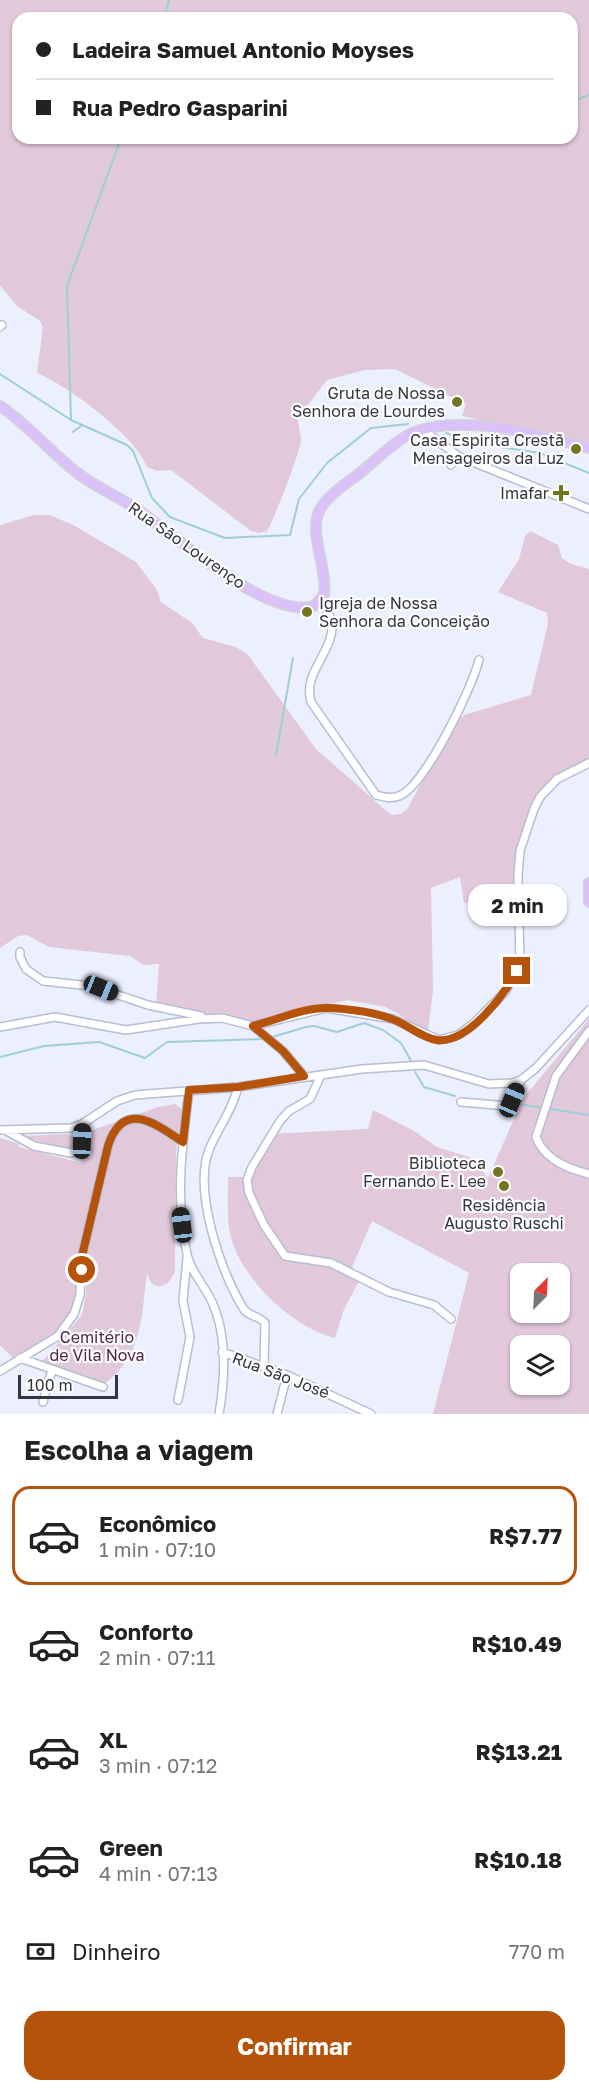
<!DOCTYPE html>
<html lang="pt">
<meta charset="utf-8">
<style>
:root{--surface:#fff;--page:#f2f2f2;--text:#222;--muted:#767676;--line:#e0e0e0;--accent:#b45309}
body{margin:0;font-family:"Golos Text",sans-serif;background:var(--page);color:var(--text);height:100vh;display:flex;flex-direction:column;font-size:22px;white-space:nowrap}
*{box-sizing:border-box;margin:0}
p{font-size:20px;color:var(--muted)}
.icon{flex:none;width:33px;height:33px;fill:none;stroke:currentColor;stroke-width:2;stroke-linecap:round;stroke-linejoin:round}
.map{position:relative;height:1414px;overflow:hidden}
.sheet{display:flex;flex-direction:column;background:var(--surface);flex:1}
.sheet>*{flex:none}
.hud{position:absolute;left:12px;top:12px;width:566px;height:132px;border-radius:18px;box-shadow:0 2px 4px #0004;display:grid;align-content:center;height:132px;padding:0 24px;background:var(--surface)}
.needle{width:39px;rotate:24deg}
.buttons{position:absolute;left:510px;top:1263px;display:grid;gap:12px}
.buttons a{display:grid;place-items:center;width:60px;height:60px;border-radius:12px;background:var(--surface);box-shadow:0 2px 4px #0004;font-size:30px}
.scale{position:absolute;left:18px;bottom:15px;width:100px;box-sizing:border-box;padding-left:6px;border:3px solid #333640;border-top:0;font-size:16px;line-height:21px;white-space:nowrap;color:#333640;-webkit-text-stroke:4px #fdfdfd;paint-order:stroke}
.end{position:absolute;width:27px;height:27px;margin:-14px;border:8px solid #b45309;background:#fff;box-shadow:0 0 0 3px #fff}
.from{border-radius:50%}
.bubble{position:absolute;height:42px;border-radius:18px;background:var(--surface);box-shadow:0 2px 4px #0004;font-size:20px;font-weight:700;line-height:42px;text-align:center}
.car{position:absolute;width:18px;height:36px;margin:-18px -9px;border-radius:8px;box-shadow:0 0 4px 2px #0007;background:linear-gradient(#222 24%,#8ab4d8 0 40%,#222 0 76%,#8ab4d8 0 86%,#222 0)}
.hud b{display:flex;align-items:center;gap:21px;height:57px;font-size:22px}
.hud b+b{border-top:2px solid var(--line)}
.hud i{width:15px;height:15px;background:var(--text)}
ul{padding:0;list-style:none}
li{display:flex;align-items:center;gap:18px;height:99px;margin:0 12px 9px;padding:0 12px;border:3px solid transparent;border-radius:18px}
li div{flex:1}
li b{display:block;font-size:22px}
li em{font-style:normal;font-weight:700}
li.current{border-color:var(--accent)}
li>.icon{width:54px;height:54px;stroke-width:1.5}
h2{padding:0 24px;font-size:27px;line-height:72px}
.pay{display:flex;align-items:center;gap:15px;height:66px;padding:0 24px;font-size:22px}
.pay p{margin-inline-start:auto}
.cta{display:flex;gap:12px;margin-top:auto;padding:12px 24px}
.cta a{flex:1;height:69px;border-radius:18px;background:var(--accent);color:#fff;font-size:24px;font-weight:700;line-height:69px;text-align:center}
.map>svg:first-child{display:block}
.green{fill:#e1c8da;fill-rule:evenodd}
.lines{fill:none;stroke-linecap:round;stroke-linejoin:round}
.stream{stroke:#9eced6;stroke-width:2}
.minor-casing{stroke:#b6bdd5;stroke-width:10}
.major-casing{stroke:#d2d3d5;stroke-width:12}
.minor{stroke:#fff;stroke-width:7}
.major{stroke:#dbc1fa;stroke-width:9}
.route{stroke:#b45309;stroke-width:8}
.poi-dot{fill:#70761f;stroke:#fdfdfd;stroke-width:2}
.labels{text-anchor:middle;stroke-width:4.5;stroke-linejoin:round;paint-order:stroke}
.poi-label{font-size:16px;fill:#333640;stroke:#fdfdfd;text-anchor:end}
.street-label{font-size:16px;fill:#333640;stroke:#fdfdfd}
.park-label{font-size:16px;fill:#522648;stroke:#fdfdfd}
</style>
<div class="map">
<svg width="589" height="1414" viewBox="0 0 589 1414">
<rect width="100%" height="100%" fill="#ebeffe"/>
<path class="green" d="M0,0H589V445L462,416L466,404L395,369L365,370L327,380L298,418C298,425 301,436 301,440C301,450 273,522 267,531L259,533L251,531L171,470L157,471L147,467C137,437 67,385 37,373L43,327L40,321L17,306L0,285ZM18,18H572V138H18Z
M34,515H50L73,525L136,562L157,590L161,602L192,623L203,638L236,647L248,655L316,749L391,815L401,814L408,808L449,729L464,715L531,695L548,624L547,613L498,592L519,559L525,536L530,531L558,545L562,558L571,564L589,569V761C579,766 568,769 559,775C519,803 518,855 515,898L464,903L460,877L431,888L433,991L427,1037L399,1014L385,1007L348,1000L300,1010L251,1026L156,1005L159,964L144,965L130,956L49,947L27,935L18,936L0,948V525Z
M589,1019V1414H433L469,1273L372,1221L352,1267L359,1274V1281L344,1309L335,1338C291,1327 236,1275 229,1228C227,1211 228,1193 228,1177H253L250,1166L270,1134L368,1129L373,1110L414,1131L437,1147L472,1158L488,1178L514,1119L516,1107ZM520,1274H560V1312H520ZM520,1346H560V1384H520Z
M175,1104L182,1109L176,1150L175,1272L168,1283L159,1287L151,1283L147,1273C141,1317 143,1356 103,1385L41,1363L82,1315L86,1293V1262L79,1266C77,1279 77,1295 73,1308C67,1334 34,1348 13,1358L0,1345V1138L17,1143L19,1147L81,1163L84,1141L90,1131L158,1107Z
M67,1134L75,1137L74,1147L60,1148L21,1136Z"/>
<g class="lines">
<path class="stream" d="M164,18L169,0
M572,102L589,95
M0,374L71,420L127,445L133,451L152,498L170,517L225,538L290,535L299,499L327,463L371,428L408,424
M71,420L67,286L121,138
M73,432L82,425
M446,433L474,443L540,453L589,473
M276,755L293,658
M269,1038L306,1027L314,1026L337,1032L364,1023L383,1030L401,1043L411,1061
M0,1057L44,1046L99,1042L145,1058L167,1042L263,1039
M415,1072L424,1087L455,1096
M518,1104L589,1115"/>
<g class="minor-casing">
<path id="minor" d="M0,327L2,325
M422,429L458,456L589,509
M451,465L458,456
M321,601C354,642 300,664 311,702L376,795C384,797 391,799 399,796C425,786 472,688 479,660
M20,952V957L26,969L43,981L91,986L148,1005L201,1016
M253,1026L326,1008L393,1019L439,1040L458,1035L473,1024L505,992L520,963L518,875L520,851L534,809L540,797L557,779L589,763
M0,1027L55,1017L126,1030L199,1019L222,1018L253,1026L283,1051L304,1076
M589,1031L556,1076L536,1137C544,1159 568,1169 589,1174
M321,1075L310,1099L289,1111L280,1121L252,1167L247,1180L249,1193L264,1225L285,1256L331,1263L389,1292L434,1305L451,1319
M238,1087C232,1112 218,1127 209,1150C193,1192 221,1271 243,1308C248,1317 259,1315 265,1323L264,1367
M189,1091C182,1146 175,1198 187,1254C190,1271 205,1286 212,1302C227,1335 225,1379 219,1414
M461,1102L508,1106L521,1080
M0,1130L71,1128L82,1124L117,1101L135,1095L238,1087L362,1069L424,1065L489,1084L512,1083L521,1080L536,1068L589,1010
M5,1130L34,1146L71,1153C84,1148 82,1136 82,1124
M222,1352L287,1375L371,1414
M20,1358L103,1387
M0,1371L58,1336L74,1314L80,1295L82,1256L108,1146C124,1099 155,1123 183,1142
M178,1400L190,1337L183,1301L187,1258
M43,1402L52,1370
M277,1414L287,1375"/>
</g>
<g class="major-casing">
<path id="major" d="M0,406C28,425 50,451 76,472C95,487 118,496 138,510C176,536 267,620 314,606L324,595C328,571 310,536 318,514C324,497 346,484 360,473C376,460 392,443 410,434C457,412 541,435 589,448
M589,883V902"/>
</g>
<use href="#minor" class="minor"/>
<use href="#major" class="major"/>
</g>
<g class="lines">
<path class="route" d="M82,1270V1256L108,1146C123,1099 155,1123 183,1142L189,1090L238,1087L304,1076L283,1051L253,1026C277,1020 304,1007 329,1008C349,1009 373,1012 392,1019C407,1024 421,1038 437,1040C468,1044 504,995 517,971"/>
</g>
<g class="poi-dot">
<circle cx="457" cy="402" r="6"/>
<circle cx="576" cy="449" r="6"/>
<path d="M558 484h6v6h6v6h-6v6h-6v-6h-6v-6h6z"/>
<circle cx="307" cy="612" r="6"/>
<circle cx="498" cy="1172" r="6"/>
<circle cx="504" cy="1186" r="6"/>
</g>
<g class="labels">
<g class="poi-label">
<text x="445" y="399">Gruta de Nossa<tspan x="445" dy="18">Senhora de Lourdes</tspan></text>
<text x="564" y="446">Casa Espirita Crestã<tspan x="564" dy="18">Mensageiros da Luz</tspan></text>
<text x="549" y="499">Imafar</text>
<text x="319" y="609" text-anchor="start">Igreja de Nossa<tspan x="319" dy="18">Senhora da Conceição</tspan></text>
<text x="486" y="1169">Biblioteca<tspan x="486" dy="18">Fernando E. Lee</tspan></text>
<text x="504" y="1211" text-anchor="middle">Residência<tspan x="504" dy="18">Augusto Ruschi</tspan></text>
</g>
<g class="street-label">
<text transform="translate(187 545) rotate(35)" y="6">Rua São Lourenço</text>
<text transform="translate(281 1375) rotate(21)" y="6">Rua São José</text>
</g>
<g class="park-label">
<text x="97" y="1343">Cemitério<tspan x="97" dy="18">de Vila Nova</tspan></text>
</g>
</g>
</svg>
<div class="buttons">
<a><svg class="needle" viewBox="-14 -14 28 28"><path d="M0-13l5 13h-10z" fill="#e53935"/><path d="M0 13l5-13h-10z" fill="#767676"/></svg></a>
<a><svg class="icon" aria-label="layers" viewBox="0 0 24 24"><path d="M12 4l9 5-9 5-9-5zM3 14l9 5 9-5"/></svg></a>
</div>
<div class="scale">100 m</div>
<i class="end from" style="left:82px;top:1270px"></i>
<i class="end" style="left:517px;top:971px"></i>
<div class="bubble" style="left:468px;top:884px;width:99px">2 min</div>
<i class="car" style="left:101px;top:988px;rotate:112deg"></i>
<i class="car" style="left:512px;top:1100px;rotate:23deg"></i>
<i class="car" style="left:82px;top:1141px;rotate:2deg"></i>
<i class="car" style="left:182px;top:1225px;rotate:353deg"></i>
<div class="hud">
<b><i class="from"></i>Ladeira Samuel Antonio Moyses</b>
<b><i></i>Rua Pedro Gasparini</b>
</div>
</div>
<section class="sheet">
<h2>Escolha a viagem</h2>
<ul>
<li class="current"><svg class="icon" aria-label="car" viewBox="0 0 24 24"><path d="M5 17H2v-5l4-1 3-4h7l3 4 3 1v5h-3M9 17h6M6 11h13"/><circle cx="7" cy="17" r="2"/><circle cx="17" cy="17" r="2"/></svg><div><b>Econômico</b><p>1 min · 07:10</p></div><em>R$7.77</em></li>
<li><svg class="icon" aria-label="car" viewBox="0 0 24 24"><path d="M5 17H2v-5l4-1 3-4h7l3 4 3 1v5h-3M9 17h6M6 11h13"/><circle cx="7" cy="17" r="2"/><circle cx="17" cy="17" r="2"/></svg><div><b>Conforto</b><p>2 min · 07:11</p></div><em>R$10.49</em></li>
<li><svg class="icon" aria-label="car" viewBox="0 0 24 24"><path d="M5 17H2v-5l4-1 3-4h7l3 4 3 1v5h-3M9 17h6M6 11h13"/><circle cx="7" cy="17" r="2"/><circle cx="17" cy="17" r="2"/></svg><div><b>XL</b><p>3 min · 07:12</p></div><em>R$13.21</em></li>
<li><svg class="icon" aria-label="car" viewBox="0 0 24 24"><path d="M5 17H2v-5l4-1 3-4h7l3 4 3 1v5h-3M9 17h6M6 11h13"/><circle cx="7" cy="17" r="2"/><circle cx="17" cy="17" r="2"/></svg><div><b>Green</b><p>4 min · 07:13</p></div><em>R$10.18</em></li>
</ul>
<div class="pay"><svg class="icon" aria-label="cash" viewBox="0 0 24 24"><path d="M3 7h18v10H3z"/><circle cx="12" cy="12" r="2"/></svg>Dinheiro<p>770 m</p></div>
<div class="cta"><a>Confirmar</a></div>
</section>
